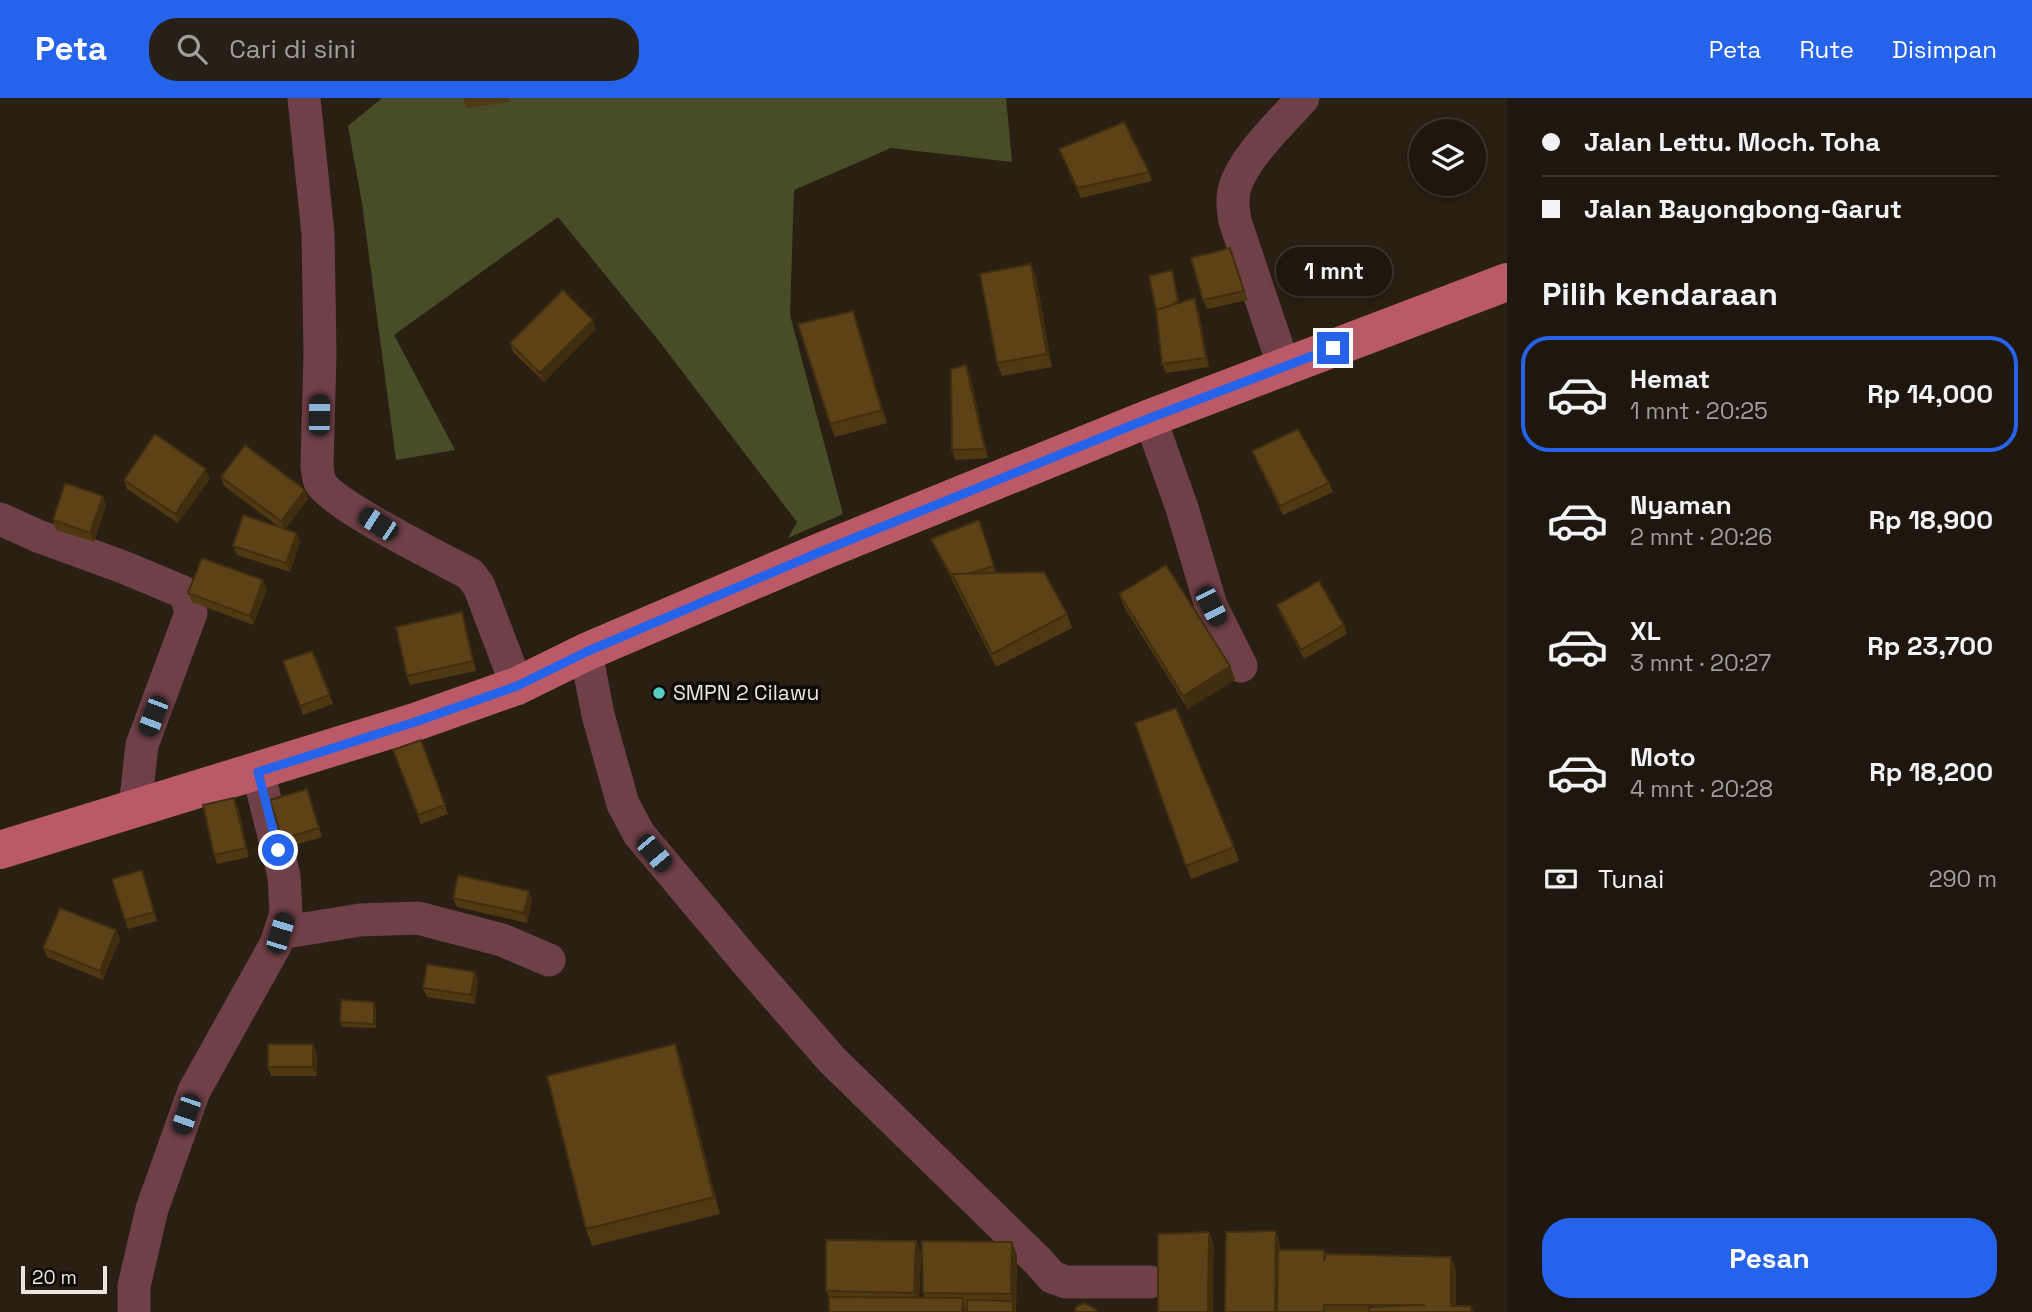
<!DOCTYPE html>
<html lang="id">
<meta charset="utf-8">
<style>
:root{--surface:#1f170e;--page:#272017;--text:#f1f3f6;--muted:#a19f9e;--line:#3c362e;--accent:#2563eb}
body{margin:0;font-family:"Space Grotesk",sans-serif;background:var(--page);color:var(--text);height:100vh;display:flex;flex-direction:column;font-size:26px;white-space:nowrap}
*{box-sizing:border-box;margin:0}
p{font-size:23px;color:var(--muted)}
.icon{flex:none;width:38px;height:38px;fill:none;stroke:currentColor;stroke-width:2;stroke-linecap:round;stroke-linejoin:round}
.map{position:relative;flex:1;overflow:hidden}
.sheet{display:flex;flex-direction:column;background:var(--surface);width:525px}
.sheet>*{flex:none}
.banner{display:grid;align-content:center;height:154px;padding:0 35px;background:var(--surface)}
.controls{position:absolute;left:1409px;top:21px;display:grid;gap:14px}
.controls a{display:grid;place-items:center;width:77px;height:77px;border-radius:50%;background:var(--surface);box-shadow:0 4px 10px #0003,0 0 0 2px var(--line);font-size:35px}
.scale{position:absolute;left:21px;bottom:18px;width:86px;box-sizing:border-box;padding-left:7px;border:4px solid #ebe5dc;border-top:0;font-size:19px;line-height:24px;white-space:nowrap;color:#ebe5dc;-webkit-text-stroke:5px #0e0a05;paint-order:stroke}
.end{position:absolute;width:32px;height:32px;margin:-16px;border:9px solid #2563eb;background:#fff;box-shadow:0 0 0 4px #fff}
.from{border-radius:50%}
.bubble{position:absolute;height:49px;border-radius:24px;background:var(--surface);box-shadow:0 4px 10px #0003,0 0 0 2px var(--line);font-size:23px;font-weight:600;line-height:49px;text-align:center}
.car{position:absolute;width:21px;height:42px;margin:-21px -10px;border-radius:9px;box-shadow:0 0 5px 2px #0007;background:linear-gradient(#222 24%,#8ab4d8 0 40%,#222 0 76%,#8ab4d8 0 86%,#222 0)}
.banner b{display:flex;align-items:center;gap:24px;height:66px;font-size:26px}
.banner b+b{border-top:2px solid var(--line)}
.banner i{width:18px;height:18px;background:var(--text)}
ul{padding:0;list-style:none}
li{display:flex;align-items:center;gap:21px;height:116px;margin:0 14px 10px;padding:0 21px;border:4px solid transparent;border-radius:28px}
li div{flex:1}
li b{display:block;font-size:26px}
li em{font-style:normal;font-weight:600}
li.selected{border-color:var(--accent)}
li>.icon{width:63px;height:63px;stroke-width:1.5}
h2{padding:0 35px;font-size:32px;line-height:84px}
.pay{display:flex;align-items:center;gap:18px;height:77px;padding:0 35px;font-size:26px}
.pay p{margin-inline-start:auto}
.action{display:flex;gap:14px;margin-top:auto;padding:14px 35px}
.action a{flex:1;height:80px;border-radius:28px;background:var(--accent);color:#fff;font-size:28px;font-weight:600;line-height:80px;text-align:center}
header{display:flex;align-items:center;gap:42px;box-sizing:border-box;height:98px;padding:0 35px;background:var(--accent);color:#fff}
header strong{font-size:33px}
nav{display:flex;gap:38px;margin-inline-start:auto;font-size:24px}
.search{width:490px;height:63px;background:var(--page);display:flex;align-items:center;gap:18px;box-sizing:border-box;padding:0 24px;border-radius:28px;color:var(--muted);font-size:26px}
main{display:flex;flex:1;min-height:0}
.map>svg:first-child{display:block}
.green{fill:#494d27}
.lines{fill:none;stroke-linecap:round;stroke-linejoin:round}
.minor{stroke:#6f4046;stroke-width:33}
.primary{stroke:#ba5a69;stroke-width:38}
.wall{fill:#4f3913}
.shaded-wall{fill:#402e0f}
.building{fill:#5c4216;stroke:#402e0f;stroke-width:2}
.route{stroke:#2563eb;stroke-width:9}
.poi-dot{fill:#58cec0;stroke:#0e0a05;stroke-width:2.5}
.labels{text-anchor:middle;stroke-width:7;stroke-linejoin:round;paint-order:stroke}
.poi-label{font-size:21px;fill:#ebe5dc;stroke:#0e0a05;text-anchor:start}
</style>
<header>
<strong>Peta</strong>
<div class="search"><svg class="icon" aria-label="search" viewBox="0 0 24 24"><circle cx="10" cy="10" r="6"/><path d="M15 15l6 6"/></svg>Cari di sini</div>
<nav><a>Peta</a><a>Rute</a><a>Disimpan</a></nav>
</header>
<main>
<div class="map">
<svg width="1507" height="1214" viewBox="0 0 1507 1214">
<rect width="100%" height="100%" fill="#291f12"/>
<path class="green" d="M382,0H1006L1012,64L891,50L794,92L790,217L843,416L788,440L797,424L659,243L558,119L394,237L455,352L396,362L362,105L348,28Z"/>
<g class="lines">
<path class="minor" d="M304,0L318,136L320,254L317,368C318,373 318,380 320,384C332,407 442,461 470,476L479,488L517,588
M1284,269L1235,123C1233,111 1231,98 1236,86C1248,55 1281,25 1303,0
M1150,320L1182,410L1211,508L1241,568
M0,421L38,438L123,469L183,494L188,503L191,515L142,647L135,711
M586,554L598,617L623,706L639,736L749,867L832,962L1039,1164L1052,1179L1066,1184H1150
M280,835L360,822L418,820L502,842L549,862
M134,1214V1188L152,1111L194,993L276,846L286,815L284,778L258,674"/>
<path class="primary" d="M0,752L415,624L517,588L586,554L820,454L1150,320L1507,184"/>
</g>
<path class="wall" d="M463,0H509V4L466,10Z
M1059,51L1149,74L1152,83L1081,100Z
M1230,150L1248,202L1207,211L1203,202Z
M1172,172L1179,205L1198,209L1209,269L1166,275L1162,266Z
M1036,179L1052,269L1002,278L997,265Z
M853,213L887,325L835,339L830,326Z
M596,231L544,284L513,254L510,245Z
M970,276L988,360L955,362L952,352Z
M1252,353L1329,385L1333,394L1283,417L1256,363Z
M221,379L305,392L308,401L285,431L300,444L290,474L237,457L233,448L279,429L224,388Z
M210,381L178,425L127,391L124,382Z
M103,398L106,407L94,444L56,432L53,422Z
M979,422L996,475L1067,516L1072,530L996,569L956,490L935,450L931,441Z
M263,482L267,492L253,527L192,504L188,495Z
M1119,496L1230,568L1235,582L1188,611L1124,509Z
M1277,507L1344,527L1347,536L1304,561L1280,516Z
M462,514L465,524L476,573L410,587L407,578Z
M312,553L333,606L303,617L283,563Z
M1135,625L1234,749L1239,763L1191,781Z
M421,642L448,716L421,726L393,652Z
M307,691L322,739L285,750L282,741Z
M234,700L238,709L249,759L217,766L214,757Z
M142,772L157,823L128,831L125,822Z
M453,800L532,802L527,825L457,809Z
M120,841L103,882L47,859L43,850Z
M478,883L475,906L427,899L423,890Z
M376,908V930L342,929L340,924Z
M313,946L317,956V978H271L268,969Z
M675,946L681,963L720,1116L592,1148L586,1131Z
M1276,1133L1280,1147V1152H1324L1326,1156L1456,1172V1208H1471L1473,1214H1225Z
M916,1143L921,1156L919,1200H925L923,1195L1017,1157L1016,1214H829V1199L826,1193Z"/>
<path class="shaded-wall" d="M1031,166L1036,179L1052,269L1047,256Z
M1195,200L1198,209L1209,269L1206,260Z
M853,213L858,227L887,325L882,312Z
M593,222L596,231L544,284L540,275Z
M966,267L970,276L988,360L985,351Z
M206,371L210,381L178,425L175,416Z
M305,392L308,401L284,433L281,423Z
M103,398L106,407L94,444L90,435Z
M297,435L300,444L290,474L286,465Z
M263,482L267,492L253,527L250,518Z
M462,514L465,524L476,573L473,563Z
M1230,568L1235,582L1188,611L1183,598Z
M234,700L238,709L249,759L246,750Z
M529,793L532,802L527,825L524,815Z
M116,832L120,841L103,882L100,873Z
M475,874L478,883L475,906L471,897Z
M374,904L376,908V930L374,926Z
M313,946L317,956V978L313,969Z
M675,946L681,963L720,1116L714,1099Z
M1276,1133L1280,1147V1214H1275Z
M1209,1134L1214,1147L1213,1214H1208Z
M916,1143L921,1156L919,1208L914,1195Z
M1012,1144L1017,1157L1015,1210L1011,1196Z
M1451,1159L1456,1172V1214L1451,1208Z
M963,1200L967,1214H962Z
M1013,1203L1016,1212V1214H1013Z"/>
<path class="building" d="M1124,24L1149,74L1077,90L1059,51Z
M1230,150L1244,193L1203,202L1191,160Z
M1031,166L1047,256L997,265L980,176Z
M1172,172L1178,202L1170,208L1156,212L1149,178Z
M563,192L593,222L540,275L510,245Z
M1195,200L1206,260L1162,266L1156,212Z
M853,213L882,312L830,326L798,226Z
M966,267L985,351L952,352L951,271Z
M1298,331L1329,385L1280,408L1252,353Z
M155,336L206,371L175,416L124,382Z
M245,347L305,392L281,423L221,379Z
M65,385L103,398L90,435L53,422Z
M243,417L297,435L286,465L233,448Z
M979,422L994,468L968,476H952L953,481L931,441Z
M202,460L263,482L250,518L188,495Z
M1166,467L1230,568L1183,598L1119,496Z
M1044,474L1067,516L992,556L952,476Z
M1319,483L1344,527L1301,552L1277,507Z
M462,514L473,563L407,578L396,529Z
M312,553L330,597L300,608L283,563Z
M1176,610L1234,749L1186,768L1135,625Z
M421,642L445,707L418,717L393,652Z
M307,691L319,730L282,741L270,702Z
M234,700L246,750L214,757L203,707Z
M142,772L154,814L125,822L112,781Z
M458,777L529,793L524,815L453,800Z
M60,810L116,832L100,873L43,850Z
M427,866L475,874L471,897L423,890Z
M341,902L374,904V926L340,924Z
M268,946H313V969H268Z
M675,946L714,1099L586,1131L547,978Z
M1276,1133L1275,1214H1225L1226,1134Z
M1209,1134L1208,1214H1158V1136Z
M826,1142L916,1143L914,1195L826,1193Z
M922,1143L1012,1144L1011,1196L923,1195Z
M1278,1152H1324V1163L1326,1156L1451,1159V1208H1471V1214H1369V1209L1425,1207H1324V1214H1277Z
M829,1199L963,1200L962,1214H829Z
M967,1202L1013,1203V1214H967Z
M1084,1205L1096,1211V1214H1075L1076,1209Z"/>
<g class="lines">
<path class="route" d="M278,752L258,674L415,624L517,588L586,554L820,454L1150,320L1333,250"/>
</g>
<circle class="poi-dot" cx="659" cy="595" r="7"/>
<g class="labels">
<g class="poi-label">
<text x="673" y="602">SMPN 2 Cilawu</text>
</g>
</g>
</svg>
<div class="controls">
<a><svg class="icon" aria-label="layers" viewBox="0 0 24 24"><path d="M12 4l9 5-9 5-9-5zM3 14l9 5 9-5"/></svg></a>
</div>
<div class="scale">20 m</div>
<i class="end from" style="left:278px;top:752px"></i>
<i class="end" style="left:1333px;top:250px"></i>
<div class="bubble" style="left:1276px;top:149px;width:116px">1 mnt</div>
<i class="car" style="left:319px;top:317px;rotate:1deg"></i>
<i class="car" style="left:378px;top:426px;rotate:303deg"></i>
<i class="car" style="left:1211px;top:508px;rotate:153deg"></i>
<i class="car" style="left:153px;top:618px;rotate:201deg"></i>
<i class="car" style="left:654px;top:755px;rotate:140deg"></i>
<i class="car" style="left:280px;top:835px;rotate:17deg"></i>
<i class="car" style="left:186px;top:1016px;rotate:199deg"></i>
</div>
<section class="sheet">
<div class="banner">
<b><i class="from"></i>Jalan Lettu. Moch. Toha</b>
<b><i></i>Jalan Bayongbong-Garut</b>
</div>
<h2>Pilih kendaraan</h2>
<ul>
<li class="selected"><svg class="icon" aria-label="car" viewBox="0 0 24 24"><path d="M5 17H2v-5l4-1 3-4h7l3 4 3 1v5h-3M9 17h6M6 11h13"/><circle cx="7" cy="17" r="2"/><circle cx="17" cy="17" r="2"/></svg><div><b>Hemat</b><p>1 mnt · 20:25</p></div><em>Rp 14,000</em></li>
<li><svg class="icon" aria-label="car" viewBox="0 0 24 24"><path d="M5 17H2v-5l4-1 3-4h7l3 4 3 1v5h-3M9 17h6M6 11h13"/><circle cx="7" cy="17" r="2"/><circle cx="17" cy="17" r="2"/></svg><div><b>Nyaman</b><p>2 mnt · 20:26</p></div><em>Rp 18,900</em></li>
<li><svg class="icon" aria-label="car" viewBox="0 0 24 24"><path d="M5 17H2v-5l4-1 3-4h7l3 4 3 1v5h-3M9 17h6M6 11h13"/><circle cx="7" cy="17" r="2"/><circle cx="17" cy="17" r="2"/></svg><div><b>XL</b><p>3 mnt · 20:27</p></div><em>Rp 23,700</em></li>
<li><svg class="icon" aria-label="car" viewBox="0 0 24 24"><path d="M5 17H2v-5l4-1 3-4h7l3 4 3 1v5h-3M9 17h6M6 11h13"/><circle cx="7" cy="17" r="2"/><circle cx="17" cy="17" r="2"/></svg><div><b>Moto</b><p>4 mnt · 20:28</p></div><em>Rp 18,200</em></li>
</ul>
<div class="pay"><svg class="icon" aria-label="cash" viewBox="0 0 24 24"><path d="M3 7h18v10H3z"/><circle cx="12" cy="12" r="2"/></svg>Tunai<p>290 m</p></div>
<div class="action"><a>Pesan</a></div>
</section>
</main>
